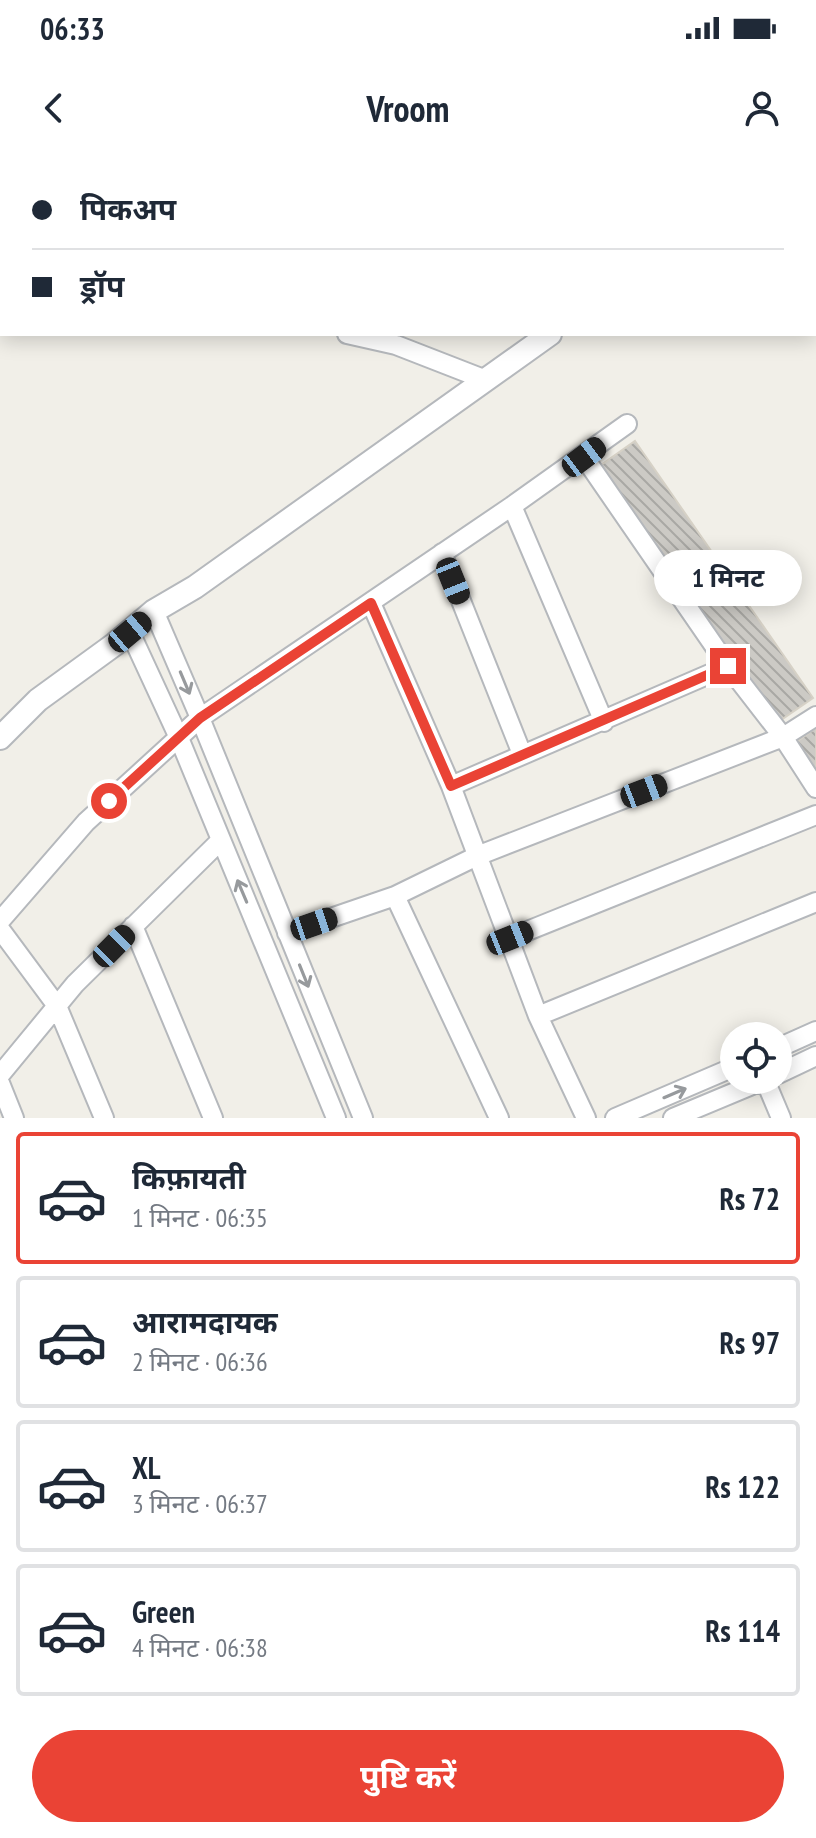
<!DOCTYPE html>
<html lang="hi">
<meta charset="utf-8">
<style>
:root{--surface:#fff;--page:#f6f6f7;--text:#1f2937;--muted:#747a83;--line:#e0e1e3;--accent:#ea4335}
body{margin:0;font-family:"PT Sans Narrow","Noto Sans Devanagari",sans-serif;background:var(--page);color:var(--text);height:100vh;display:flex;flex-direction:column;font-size:30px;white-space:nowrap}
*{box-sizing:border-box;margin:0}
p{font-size:26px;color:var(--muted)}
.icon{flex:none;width:44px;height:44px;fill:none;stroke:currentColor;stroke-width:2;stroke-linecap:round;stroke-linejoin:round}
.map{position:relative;height:958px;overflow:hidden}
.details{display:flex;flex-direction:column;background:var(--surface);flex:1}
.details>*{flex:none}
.banner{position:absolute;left:0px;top:0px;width:816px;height:176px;box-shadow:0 4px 20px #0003;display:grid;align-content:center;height:176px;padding:0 32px;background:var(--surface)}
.fabs{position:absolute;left:720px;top:862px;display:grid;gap:16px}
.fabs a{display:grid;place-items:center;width:72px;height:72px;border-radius:50%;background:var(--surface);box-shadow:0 4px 20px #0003;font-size:40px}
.end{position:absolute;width:36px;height:36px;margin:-18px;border:10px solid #ea4335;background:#fff;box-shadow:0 0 0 4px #fff}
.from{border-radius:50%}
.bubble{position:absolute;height:56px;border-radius:28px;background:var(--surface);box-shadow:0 4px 20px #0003;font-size:26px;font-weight:700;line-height:56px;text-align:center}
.car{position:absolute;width:24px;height:48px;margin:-24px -12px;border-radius:10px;box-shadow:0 0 6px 2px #0007;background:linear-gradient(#222 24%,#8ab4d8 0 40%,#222 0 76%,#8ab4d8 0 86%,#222 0)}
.banner b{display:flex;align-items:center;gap:28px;height:76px;font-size:30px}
.banner b+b{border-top:2px solid var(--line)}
.banner i{width:20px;height:20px;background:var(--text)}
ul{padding:14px 0 0;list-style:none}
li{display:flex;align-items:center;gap:24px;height:132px;margin:0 16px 12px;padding:0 16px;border:4px solid var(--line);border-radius:8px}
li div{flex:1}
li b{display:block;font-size:30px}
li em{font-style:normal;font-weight:700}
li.active{border-color:var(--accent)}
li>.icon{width:72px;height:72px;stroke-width:1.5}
.action{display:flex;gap:16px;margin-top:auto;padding:16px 32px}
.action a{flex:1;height:92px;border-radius:48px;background:var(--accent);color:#fff;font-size:32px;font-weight:700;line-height:92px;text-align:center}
.status{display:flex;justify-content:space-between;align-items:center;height:56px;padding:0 40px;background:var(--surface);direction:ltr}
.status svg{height:22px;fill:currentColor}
header{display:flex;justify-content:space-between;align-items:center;height:104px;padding:0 32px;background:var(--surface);font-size:36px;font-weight:700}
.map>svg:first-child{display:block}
.building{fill:url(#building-back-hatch);stroke:#d6d1c6;stroke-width:2}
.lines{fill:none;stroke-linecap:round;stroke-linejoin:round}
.minor-casing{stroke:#b5b8bc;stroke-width:22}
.tertiary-casing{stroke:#b5b8bc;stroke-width:26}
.minor{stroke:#fff;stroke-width:18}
.tertiary{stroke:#fff;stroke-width:22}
.oneway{stroke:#979a9d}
.route{stroke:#ea4335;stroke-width:10}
</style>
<div class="status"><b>06:33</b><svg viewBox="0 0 49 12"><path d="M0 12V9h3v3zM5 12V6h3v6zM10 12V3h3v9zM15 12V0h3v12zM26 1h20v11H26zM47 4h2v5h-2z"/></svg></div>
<header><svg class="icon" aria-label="back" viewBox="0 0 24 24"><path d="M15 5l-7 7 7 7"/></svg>Vroom<svg class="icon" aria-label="person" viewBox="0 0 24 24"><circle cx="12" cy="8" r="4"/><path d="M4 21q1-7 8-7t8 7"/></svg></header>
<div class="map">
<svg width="816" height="958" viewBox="0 0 816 958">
<defs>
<pattern id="building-back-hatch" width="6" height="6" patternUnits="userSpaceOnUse" patternTransform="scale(2)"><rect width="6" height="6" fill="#cccac5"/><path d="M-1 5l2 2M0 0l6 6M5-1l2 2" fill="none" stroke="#a9a8a4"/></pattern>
</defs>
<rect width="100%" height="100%" fill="#f1efe8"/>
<path class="building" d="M635,281L813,538L778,562L601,305Z
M816,568V619L792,585Z"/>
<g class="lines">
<g class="minor-casing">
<path id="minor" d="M26,0V2
M171,0L172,2
M274,0V2
M491,0L492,2
M0,135L2,134
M347,174L396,185L486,220
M584,297L728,506L783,577L816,628
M512,346L604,562
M442,393L522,594
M371,443L451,626L538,856L586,958
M154,451L200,558L363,958
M130,472L179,578L336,958
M451,626L728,506
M395,736L499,958
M0,761L86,662L200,558L512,346L627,264
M133,766L213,958
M0,769L57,846L104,958
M287,773L395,736L477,696L783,577L816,556
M510,778L816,655
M538,856L816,742
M778,888L816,871
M778,914L816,896
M0,915L75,824L221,680
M765,920L781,958
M0,923L14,958
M615,958L734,907
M673,958L764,920"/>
</g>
<g class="tertiary-casing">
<path id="tertiary" d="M776,2L778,0
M0,578L38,540L115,484L154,451L195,427L550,174"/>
</g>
<use href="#minor" class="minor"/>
<use href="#tertiary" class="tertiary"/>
</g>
<defs><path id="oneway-shaft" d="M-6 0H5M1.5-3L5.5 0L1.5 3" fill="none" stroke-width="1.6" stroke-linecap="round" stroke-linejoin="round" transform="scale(2)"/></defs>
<g class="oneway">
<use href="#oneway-shaft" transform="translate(185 523) rotate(67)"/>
<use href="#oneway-shaft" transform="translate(242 731) rotate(-113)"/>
<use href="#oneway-shaft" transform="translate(304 816) rotate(68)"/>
<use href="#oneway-shaft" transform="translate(675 933) rotate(-23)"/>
</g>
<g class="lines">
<path class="route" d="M109,641L200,558L371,443L451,626L728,506"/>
</g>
</svg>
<div class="fabs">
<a><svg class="icon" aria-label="locate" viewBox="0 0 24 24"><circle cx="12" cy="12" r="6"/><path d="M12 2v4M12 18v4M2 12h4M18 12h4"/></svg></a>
</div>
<i class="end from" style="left:109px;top:641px"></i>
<i class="end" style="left:728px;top:506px"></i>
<div class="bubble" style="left:654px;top:390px;width:148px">1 मिनट</div>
<i class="car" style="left:584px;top:297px;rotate:53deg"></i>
<i class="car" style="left:453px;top:421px;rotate:158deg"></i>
<i class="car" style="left:130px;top:472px;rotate:50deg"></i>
<i class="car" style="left:644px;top:631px;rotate:69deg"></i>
<i class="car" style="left:314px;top:764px;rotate:71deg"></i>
<i class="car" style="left:510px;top:778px;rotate:68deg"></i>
<i class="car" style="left:114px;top:786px;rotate:45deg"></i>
<div class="banner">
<b><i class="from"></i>पिकअप</b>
<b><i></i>ड्रॉप</b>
</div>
</div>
<section class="details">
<ul>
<li class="active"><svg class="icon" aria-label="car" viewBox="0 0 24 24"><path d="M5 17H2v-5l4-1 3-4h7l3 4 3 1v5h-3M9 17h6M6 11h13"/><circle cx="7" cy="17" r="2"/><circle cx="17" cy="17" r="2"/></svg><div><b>किफ़ायती</b><p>1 मिनट · 06:35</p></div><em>Rs 72</em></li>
<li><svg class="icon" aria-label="car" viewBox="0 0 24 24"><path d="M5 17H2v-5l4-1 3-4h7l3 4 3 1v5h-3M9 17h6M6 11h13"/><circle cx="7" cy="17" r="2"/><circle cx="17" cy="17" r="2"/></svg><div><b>आरामदायक</b><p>2 मिनट · 06:36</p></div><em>Rs 97</em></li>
<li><svg class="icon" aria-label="car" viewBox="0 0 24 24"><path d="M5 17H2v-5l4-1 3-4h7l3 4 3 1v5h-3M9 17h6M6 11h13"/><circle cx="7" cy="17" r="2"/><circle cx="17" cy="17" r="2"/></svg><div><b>XL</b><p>3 मिनट · 06:37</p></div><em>Rs 122</em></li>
<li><svg class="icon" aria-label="car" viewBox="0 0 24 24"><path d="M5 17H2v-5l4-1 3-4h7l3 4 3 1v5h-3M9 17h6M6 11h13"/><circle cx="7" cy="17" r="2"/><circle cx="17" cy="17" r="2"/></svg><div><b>Green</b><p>4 मिनट · 06:38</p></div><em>Rs 114</em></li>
</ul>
<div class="action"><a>पुष्टि करें</a></div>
</section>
